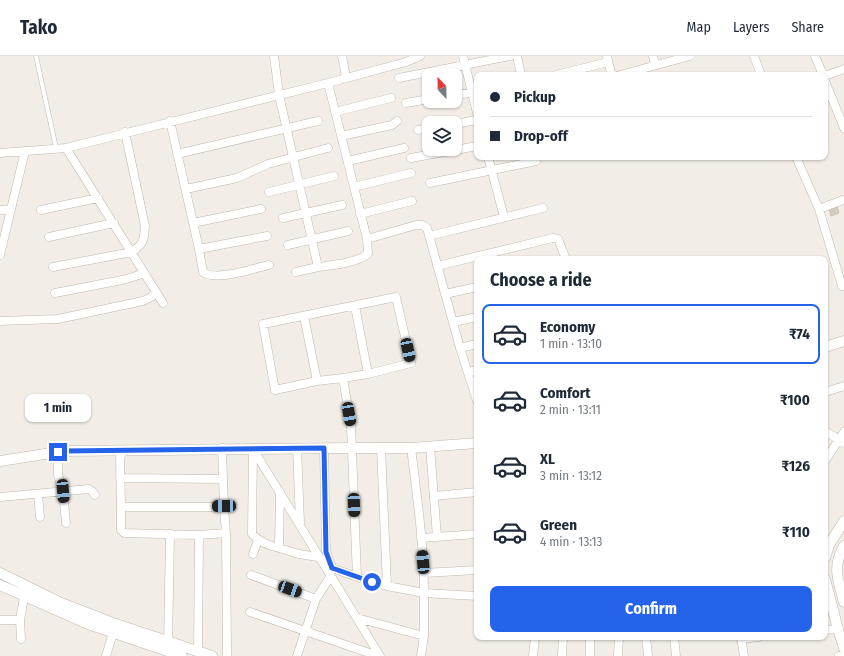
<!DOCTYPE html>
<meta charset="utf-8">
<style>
:root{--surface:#fff;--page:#f6f6f7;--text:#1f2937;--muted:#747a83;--line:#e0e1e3;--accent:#2563eb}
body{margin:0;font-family:"Fira Sans Condensed",sans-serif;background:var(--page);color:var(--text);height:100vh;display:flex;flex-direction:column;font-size:15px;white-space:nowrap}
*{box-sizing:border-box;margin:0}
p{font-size:13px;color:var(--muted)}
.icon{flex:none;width:22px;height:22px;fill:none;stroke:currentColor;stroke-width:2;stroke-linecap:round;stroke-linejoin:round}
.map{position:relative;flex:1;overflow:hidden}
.side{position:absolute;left:474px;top:200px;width:354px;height:384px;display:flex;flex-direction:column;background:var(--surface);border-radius:8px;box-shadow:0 1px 3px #0004}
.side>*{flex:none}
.hud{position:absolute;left:474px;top:16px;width:354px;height:88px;border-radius:8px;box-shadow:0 1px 3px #0004;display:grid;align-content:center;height:88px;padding:0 16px;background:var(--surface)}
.needle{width:26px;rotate:338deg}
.buttons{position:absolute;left:422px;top:12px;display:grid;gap:8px}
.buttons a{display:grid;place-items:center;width:40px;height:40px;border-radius:8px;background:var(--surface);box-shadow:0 1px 3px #0004;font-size:20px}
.end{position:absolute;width:18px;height:18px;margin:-9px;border:5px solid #2563eb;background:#fff;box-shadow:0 0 0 2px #fff}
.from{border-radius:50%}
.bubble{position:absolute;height:28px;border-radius:8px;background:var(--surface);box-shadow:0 1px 3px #0004;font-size:13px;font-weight:700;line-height:28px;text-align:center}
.car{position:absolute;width:12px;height:24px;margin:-12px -6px;border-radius:5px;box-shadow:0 0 3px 1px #0007;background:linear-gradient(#222 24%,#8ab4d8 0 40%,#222 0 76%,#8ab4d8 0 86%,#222 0)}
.hud b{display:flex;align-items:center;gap:14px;height:38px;font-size:15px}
.hud b+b{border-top:1px solid var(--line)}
.hud i{width:10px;height:10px;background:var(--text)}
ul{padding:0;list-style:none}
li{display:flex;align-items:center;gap:12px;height:60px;margin:0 8px 6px;padding:0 8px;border:2px solid transparent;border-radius:8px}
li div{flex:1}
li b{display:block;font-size:15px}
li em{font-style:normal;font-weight:700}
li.current{border-color:var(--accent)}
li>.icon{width:36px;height:36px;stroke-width:1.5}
h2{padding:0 16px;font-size:18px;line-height:48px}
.primary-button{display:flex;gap:8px;margin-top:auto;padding:8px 16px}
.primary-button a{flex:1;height:46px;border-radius:8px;background:var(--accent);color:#fff;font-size:16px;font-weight:700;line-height:46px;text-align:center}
header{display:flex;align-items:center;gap:24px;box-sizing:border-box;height:56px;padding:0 20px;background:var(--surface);border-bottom:1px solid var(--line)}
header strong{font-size:19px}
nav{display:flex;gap:22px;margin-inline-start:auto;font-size:14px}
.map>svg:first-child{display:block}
.building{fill:#d6cbc0;stroke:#cebfb1}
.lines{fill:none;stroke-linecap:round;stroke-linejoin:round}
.service-casing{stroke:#c0b7ad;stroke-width:5}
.minor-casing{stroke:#c0b7ad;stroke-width:9}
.tertiary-casing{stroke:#c0b7ad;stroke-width:11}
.service{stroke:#fff;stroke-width:4}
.minor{stroke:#fff;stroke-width:8}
.tertiary{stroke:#fff;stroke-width:10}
.route{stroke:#2563eb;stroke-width:5}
</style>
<header>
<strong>Tako</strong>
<nav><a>Map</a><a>Layers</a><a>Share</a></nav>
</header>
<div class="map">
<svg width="844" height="600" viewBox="0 0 844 600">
<rect width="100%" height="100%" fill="#f2eee7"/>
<path class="building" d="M837,150L839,157L831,160L829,153Z"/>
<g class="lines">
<g class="service-casing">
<path id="service" d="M36,0L56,92"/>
</g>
<g class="minor-casing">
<path id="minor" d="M274,0L279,39L318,211C333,209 356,207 368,198L367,183L328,27
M342,0L346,21
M463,0L477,57
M517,0L521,19
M607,0L611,17L614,19
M653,0L655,9
M754,0L761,19
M815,0L823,19
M556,19L608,6
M620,19L690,0
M825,20L844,13
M399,22L510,0
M825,25L844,72
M455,39L477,36
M406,47L429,43
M335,56L391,42
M170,65L199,193L203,216C216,226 254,212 269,209
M455,68L477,64
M418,74L429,72
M341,80L392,69L397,65
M66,92L163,247
M0,97L66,92L328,27L406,6L420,0
M177,98L318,65
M488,101L504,161
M796,101L819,153L842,230H844
M411,102L477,90
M348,105L404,92
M430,127L536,105
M354,131L411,117
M186,133L237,122L268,108L328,92
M269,136L334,120
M819,153L843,144
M0,154L11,153
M41,154L98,142
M360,158L412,145
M283,162L342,149
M193,167L261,153
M429,180L543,152
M49,181L114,167
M367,183L416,169H422L427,172L460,292
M288,189L348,175
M199,193L267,180
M0,199L25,95
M437,210L553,182L558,183L566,203
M53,211L132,196C144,187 144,185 145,170L125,76
M296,216L318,211
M55,237L122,224L133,221L144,217
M445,238L477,231
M355,250L368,318
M304,260L317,325
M0,265L58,263L143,245L157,238
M453,266L477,261
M477,288L460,292L477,345
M468,316L477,314
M343,322L317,325L275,334L263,268L396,241L411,307L368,318L343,322L351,370L357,521L387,530L424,537C424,489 417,440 411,392
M825,336L844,330
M825,375L844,387
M430,391L437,481
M297,392L300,467
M324,392L326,495L332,512L357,521
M381,392L387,530
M253,393L380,600
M123,394L120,402L121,451H224L223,423
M253,394L252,478C260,486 268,489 279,492
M58,396V419L63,435L66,467
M825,405L844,376
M120,422L223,423L222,392
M280,436L279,492L299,498L318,501
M38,438L40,461
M434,440L477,436
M0,441L89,433L92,435L95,439
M121,451V474L124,477L199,479L226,477
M224,451L226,477L227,600
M421,482L477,478
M253,498L258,484
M424,517L477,514
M251,519L316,543
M250,556L378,600
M357,562L424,580L421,600
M0,564H20
M825,574L838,573
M424,580V537L477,540
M646,581L648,600
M674,581L676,600
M741,581L744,600
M21,583L20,564L24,541
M741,583L759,581
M168,590L170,478
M198,596L199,479
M106,600L113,577
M297,600L316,543L330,521
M533,600L535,581
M562,600L563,581
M590,600V581
M618,600L619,581
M839,600L844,599"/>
</g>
<g class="tertiary-casing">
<path id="tertiary" d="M825,291L844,285
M0,405L64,395L352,392H411L477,387
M844,490C832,511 838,524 844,546
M825,502L829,489L844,465
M0,517L61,547L113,567L212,600
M825,523L838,573L844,592
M0,529L88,568L182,600"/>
</g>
<use href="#service" class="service"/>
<use href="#minor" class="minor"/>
<use href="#tertiary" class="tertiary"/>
</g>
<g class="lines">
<path class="route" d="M58,396L64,395L324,392L326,496L332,512L372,526"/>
</g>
</svg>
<div class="buttons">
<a><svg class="needle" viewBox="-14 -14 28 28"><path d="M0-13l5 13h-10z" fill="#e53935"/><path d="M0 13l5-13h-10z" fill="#747a83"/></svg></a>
<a><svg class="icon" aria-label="layers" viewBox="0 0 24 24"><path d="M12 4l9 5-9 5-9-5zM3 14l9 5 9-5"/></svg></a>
</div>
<i class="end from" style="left:372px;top:526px"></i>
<i class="end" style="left:58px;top:396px"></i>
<div class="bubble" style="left:25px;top:338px;width:66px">1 min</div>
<i class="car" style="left:408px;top:294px;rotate:168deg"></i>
<i class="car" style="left:349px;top:358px;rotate:170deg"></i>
<i class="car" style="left:63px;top:435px;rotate:175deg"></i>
<i class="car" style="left:354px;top:449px;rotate:178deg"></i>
<i class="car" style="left:224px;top:450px;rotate:269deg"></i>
<i class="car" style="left:423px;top:506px;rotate:355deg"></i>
<i class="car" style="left:290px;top:533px;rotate:110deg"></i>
<div class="hud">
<b><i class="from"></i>Pickup</b>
<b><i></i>Drop-off</b>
</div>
<section class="side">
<h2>Choose a ride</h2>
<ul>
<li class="current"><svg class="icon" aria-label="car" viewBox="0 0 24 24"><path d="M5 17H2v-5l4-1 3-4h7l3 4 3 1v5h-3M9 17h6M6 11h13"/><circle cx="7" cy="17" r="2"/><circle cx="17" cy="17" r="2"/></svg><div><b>Economy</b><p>1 min · 13:10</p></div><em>₹74</em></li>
<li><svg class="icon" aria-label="car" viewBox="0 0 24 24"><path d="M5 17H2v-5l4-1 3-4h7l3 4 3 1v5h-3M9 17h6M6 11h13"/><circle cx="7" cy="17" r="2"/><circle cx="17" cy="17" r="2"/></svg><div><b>Comfort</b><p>2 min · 13:11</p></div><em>₹100</em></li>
<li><svg class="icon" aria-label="car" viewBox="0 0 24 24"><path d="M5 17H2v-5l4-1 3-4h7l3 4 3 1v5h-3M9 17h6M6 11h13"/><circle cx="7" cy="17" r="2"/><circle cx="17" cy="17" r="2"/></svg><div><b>XL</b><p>3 min · 13:12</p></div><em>₹126</em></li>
<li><svg class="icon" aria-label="car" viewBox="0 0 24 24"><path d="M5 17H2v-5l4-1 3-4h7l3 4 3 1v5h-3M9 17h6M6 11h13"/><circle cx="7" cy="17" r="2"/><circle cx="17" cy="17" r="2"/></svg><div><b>Green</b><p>4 min · 13:13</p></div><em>₹110</em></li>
</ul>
<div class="primary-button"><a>Confirm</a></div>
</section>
</div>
